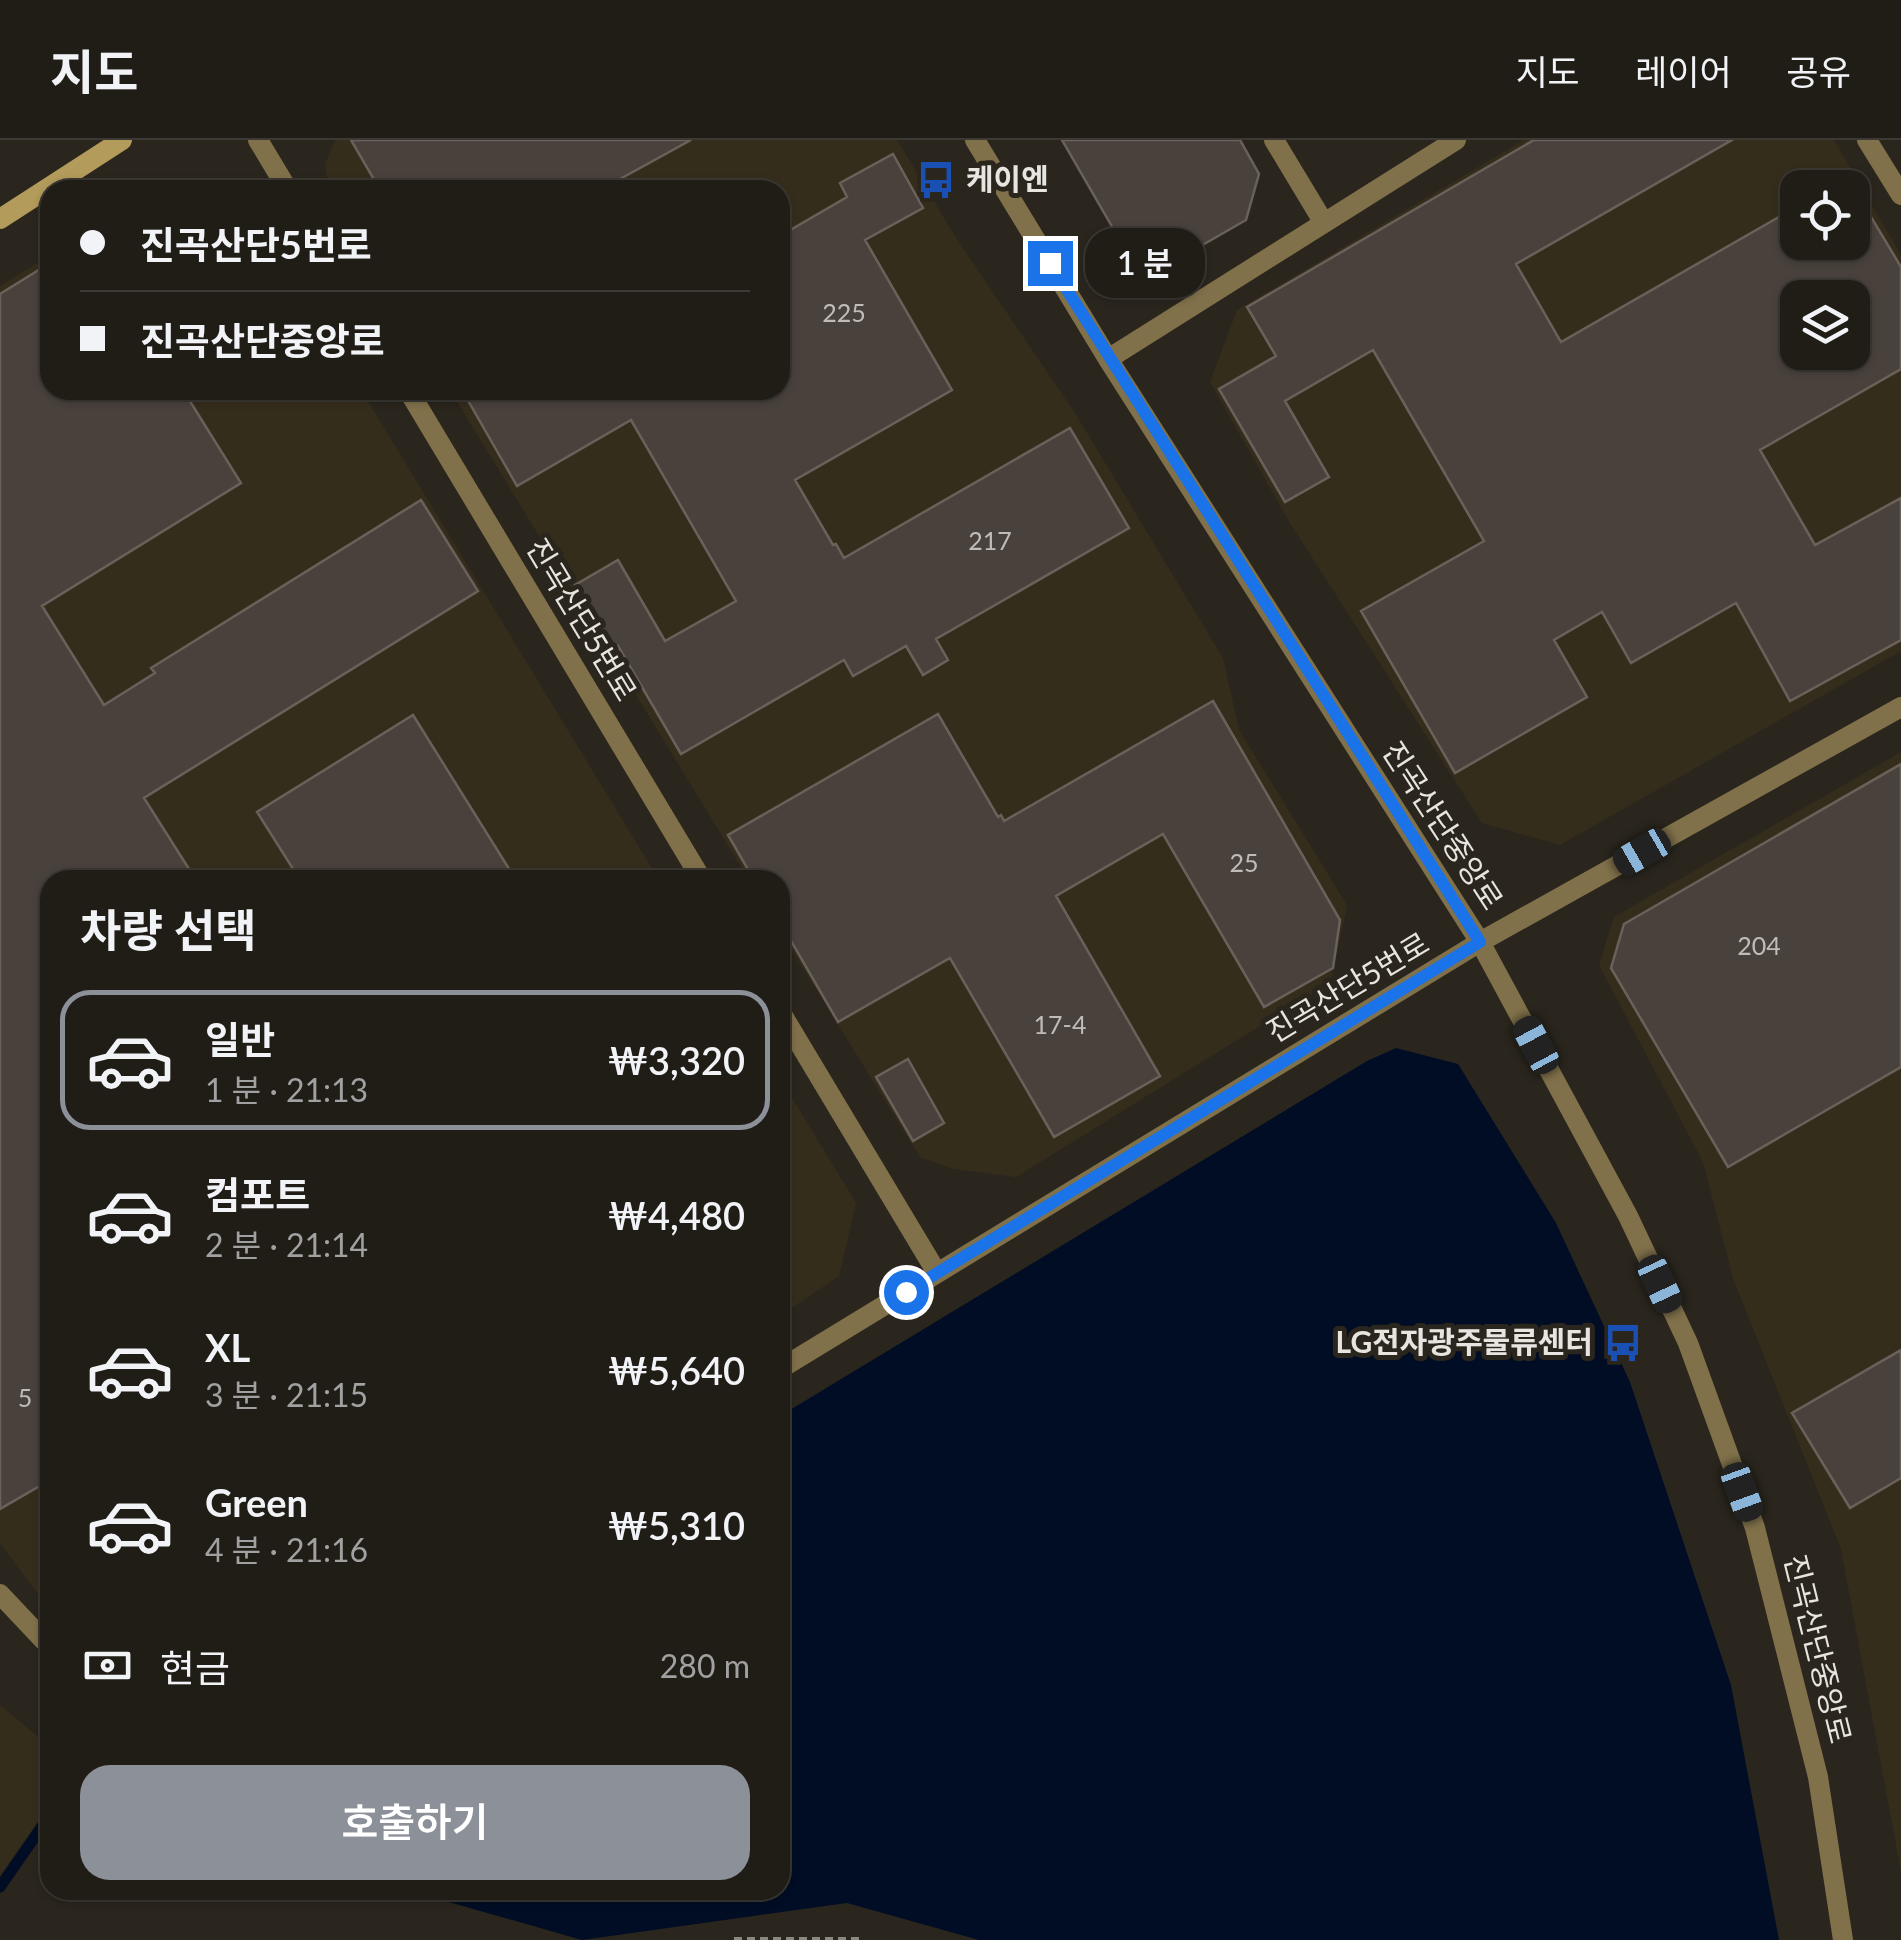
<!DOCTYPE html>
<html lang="ko">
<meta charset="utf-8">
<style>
:root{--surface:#201c16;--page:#2d2923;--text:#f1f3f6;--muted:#a2a1a1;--line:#3d3a35;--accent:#8c9099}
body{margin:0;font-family:Lato,"Noto Sans KR",sans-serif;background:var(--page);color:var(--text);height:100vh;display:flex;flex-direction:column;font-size:38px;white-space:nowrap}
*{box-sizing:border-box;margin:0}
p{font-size:32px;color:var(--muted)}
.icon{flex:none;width:55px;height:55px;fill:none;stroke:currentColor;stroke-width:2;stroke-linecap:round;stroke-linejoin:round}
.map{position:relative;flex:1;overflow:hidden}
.sheet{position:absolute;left:40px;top:730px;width:750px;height:1030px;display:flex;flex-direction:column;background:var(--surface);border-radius:30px;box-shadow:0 2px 8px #0004,0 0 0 2px var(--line)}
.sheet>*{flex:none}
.hud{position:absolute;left:40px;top:40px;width:750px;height:220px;border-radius:30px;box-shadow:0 2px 8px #0004,0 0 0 2px var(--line);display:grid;align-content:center;height:220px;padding:0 40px;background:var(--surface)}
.tools{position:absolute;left:1780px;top:30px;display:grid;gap:20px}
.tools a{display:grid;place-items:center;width:90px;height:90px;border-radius:20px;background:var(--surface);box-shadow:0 2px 8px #0004,0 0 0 2px var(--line);font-size:50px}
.end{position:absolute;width:45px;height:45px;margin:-22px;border:12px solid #1a73e8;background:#fff;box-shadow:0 0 0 5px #fff}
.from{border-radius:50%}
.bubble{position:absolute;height:70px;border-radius:30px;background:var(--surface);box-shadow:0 2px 8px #0004,0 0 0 2px var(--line);font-size:32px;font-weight:600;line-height:70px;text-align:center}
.car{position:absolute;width:30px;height:60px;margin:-30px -15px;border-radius:12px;box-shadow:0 0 8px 2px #0007;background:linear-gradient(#222 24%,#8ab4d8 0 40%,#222 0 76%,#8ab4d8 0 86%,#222 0)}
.hud b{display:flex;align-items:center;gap:35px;height:95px;font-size:38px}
.hud b+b{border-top:2px solid var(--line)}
.hud i{width:25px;height:25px;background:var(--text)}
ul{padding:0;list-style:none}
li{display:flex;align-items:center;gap:30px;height:140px;margin:0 20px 15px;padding:0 20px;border:5px solid transparent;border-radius:30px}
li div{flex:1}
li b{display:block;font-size:38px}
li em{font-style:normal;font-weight:600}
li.selected{border-color:var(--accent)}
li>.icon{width:90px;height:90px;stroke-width:1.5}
h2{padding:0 40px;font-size:45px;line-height:120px}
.pay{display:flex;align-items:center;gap:25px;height:110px;padding:0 40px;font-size:38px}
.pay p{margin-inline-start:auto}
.action{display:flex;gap:20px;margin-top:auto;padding:20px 40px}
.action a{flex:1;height:115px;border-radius:30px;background:var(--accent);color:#fff;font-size:40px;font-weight:600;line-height:115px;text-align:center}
header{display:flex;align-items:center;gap:60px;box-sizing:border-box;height:140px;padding:0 50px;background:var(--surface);border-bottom:2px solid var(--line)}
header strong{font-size:48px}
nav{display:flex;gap:55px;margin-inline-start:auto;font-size:35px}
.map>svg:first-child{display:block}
.industrial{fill:#352d1c;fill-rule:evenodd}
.water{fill:#000d24}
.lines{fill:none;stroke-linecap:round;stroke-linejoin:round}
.stream{stroke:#000d24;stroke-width:11}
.building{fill:#49423c;stroke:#6a615b;stroke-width:2.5;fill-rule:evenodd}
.path{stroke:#8b8882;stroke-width:6;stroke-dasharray:8 5;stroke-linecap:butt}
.street{stroke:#80714a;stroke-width:20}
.secondary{stroke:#b39b5b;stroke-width:20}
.route{stroke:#1a73e8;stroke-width:12}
.labels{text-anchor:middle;stroke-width:10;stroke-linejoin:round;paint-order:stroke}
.number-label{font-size:25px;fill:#c0bcb8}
.poi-label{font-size:30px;font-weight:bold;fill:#e8e5e1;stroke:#2a261e;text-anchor:start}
.street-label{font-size:30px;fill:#e8e5e1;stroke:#2a261e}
</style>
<header>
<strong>지도</strong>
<nav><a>지도</a><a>레이어</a><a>공유</a></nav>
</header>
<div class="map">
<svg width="1901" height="1800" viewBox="0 0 1901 1800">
<rect width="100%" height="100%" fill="#2a261e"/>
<path class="industrial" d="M335,0H897L958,101L1075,273L1223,518L1239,590L1347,765L1331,842L1016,1037L953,1029L920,1017L780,791V740H749L450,250H780V50H329L325,24Z
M1524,0H1834L1901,115V511L1560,705L1482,683L1290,383L1210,242L1237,170ZM1798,48H1852V102H1798ZM1798,158H1852V212H1798Z
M50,115V250H361L659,740H50V1470L0,1403V146Z
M1901,612V1732L1841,1409L1733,1138L1703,1022L1599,825L1614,777Z
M780,938L856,1063L839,1136L780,1176Z
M0,1565L50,1607V1665L0,1735Z"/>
<path class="water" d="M1396,908L1458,924L1556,1083L1630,1242L1731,1545L1779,1800H979L847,1763L582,1800L407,1750H780V1276L1367,921Z"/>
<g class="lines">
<path class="stream" d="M0,1747L50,1675"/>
</g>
<path class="building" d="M351,0H691L600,50H380Z
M1062,0H1240L1259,34L1246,80L1192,111L1118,97Z
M1534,0H1732L1516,124L1561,202L1798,66V102H1852V45L1901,127V229L1760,310L1815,405L1901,358V500L1790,561L1736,463L1631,523L1602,472L1554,500L1587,557L1455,633L1361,471L1484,401L1373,210L1285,261L1329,337L1285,362L1219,249L1276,216L1247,167ZM1798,158H1852V212H1798Z
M893,14L923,68L865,100L952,250L795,340L833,405L836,404L844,418L1070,288L1129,388L936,499L948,520L923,535L906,506L853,536L844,520L681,614L618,506L612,509L575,445L618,420L665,501L736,461L631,280L517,346L462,250H780V96L847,57L840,43Z
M50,123V250H183L241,343L42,466L104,565L155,533L151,528L421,360L478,451L144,658L196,740H50V1340L0,1369V154Z
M1213,561L1340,780L1333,828L1264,867L1163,694L1056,756L1160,936L1054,997L950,818L838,882L780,782V740H754L728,695L938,574L998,677L1001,675L1004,681Z
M413,575L516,740H300L257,672Z
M1901,624V927L1728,1027L1611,828L1624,784Z
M908,919L944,983L913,1001L876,937Z
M1901,1210V1338L1850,1368L1792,1273Z"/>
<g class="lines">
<path class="path" d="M734,1800H859"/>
<path class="street" d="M258,0L288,50
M975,0L1108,219L1480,802L1628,1076L1688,1203L1755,1388L1818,1637L1843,1800
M1274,0L1324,83
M1867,0L1901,55
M1108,219L1456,0
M408,250L702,740
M780,871L937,1133
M780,1229L1480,802L1901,567
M0,1454L50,1507"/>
<path class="secondary" d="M0,79L122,0"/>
</g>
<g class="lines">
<path class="route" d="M906,1152L1480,802L1050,123"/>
</g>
<defs>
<g id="bus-bare" transform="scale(3)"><path d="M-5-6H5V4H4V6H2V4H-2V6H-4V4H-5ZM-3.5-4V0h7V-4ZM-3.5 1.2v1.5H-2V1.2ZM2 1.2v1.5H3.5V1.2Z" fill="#1a4fb4" stroke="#2a261e" stroke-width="2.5" paint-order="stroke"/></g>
</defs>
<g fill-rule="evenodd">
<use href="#bus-bare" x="936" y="40"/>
<use href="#bus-bare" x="1623" y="1203"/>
</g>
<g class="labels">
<g class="number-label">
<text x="844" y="182">225</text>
<text x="990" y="410">217</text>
<text x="1244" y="732">25</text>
<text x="1759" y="815">204</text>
<text x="1060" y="894">17-4</text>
<text x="25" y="1267">5</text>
</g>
<g class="poi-label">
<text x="966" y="50">케이엔</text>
<text x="1593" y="1213" text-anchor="end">LG전자광주물류센터</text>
</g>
<g class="street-label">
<text transform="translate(581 480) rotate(59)" y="10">진곡산단5번로</text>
<text transform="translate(1442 686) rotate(57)" y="10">진곡산단중앙로</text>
<text transform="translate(1348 848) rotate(-31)" y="10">진곡산단5번로</text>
<text transform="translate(1817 1509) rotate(76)" y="10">진곡산단중앙로</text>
</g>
</g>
</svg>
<div class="tools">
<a><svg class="icon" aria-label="locate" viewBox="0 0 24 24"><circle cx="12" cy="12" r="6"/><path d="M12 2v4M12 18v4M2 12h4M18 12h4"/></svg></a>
<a><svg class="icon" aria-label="layers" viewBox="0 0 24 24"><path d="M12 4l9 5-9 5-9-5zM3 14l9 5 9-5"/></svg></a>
</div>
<i class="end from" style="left:906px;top:1152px"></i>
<i class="end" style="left:1050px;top:123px"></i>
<div class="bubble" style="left:1085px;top:88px;width:120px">1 분</div>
<i class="car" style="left:1642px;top:712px;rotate:240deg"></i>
<i class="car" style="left:1536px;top:905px;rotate:332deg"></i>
<i class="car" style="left:1660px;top:1144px;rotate:155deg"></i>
<i class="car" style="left:1742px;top:1352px;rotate:160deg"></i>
<div class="hud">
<b><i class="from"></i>진곡산단5번로</b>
<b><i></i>진곡산단중앙로</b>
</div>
<section class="sheet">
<h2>차량 선택</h2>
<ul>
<li class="selected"><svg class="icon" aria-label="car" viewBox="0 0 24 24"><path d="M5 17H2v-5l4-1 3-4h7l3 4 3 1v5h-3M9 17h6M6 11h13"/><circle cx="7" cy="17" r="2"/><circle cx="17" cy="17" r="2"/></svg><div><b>일반</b><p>1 분 · 21:13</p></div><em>₩3,320</em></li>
<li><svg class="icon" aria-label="car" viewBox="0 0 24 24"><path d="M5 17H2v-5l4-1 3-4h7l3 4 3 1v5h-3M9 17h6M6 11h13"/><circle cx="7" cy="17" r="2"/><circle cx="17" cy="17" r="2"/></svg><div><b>컴포트</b><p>2 분 · 21:14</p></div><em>₩4,480</em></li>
<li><svg class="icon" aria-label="car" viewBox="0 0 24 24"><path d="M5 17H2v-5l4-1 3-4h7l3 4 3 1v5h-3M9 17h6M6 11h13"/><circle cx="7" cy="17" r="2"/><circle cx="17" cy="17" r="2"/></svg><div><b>XL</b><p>3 분 · 21:15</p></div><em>₩5,640</em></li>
<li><svg class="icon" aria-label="car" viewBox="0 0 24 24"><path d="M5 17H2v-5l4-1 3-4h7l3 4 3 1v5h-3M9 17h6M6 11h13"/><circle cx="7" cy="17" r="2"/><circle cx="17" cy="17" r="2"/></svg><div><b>Green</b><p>4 분 · 21:16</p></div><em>₩5,310</em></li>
</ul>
<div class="pay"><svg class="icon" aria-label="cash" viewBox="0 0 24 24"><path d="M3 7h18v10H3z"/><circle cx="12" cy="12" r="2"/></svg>현금<p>280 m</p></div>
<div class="action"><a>호출하기</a></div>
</section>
</div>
